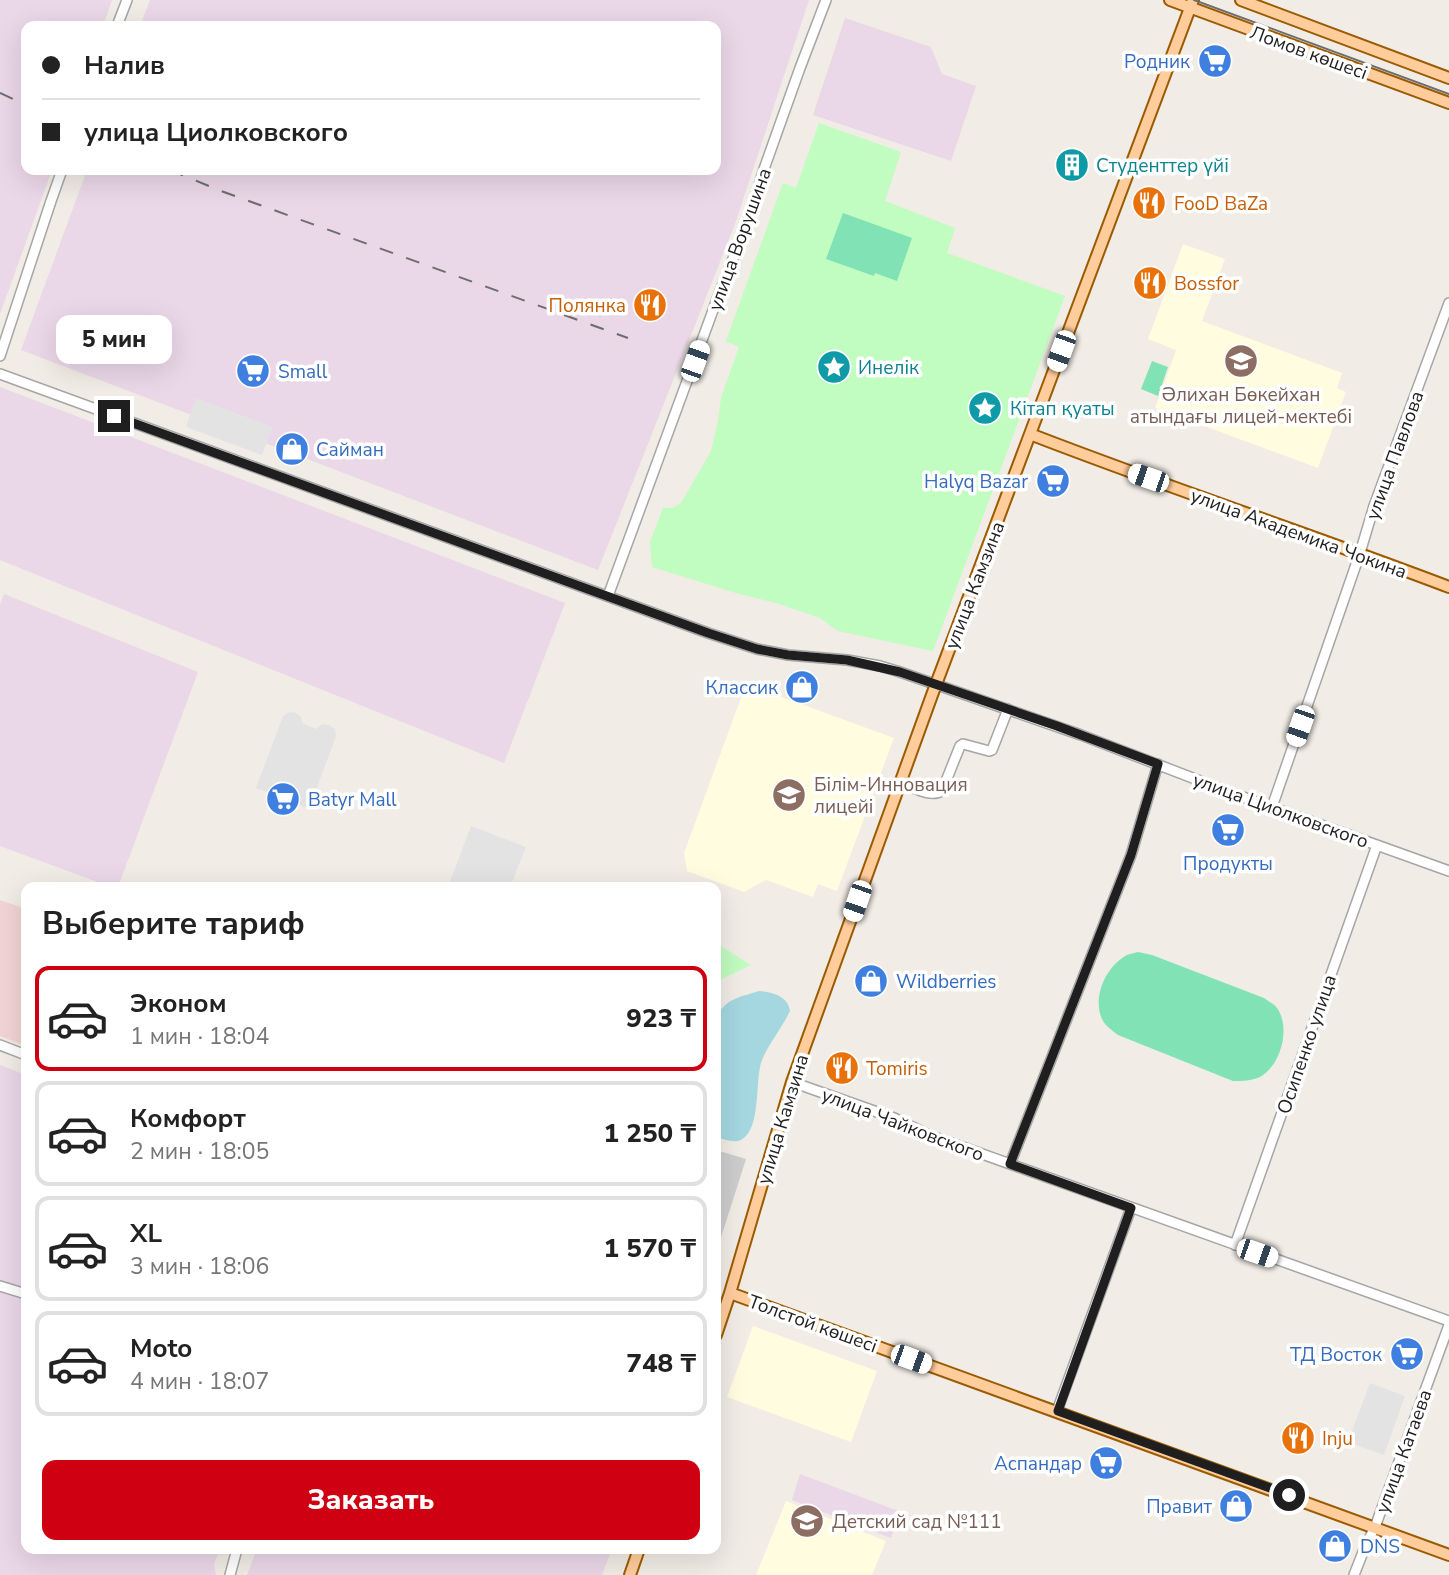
<!DOCTYPE html>
<html lang="ru">
<meta charset="utf-8">
<style>
:root{--surface:#fff;--page:#f6f6f6;--text:#222;--muted:#767676;--line:#e0e0e0;--accent:#cf0011}
body{margin:0;font-family:"Nunito Sans",sans-serif;background:var(--page);color:var(--text);height:100vh;display:flex;flex-direction:column;font-size:26px;white-space:nowrap}
*{box-sizing:border-box;margin:0}
p{font-size:23px;color:var(--muted)}
.icon{flex:none;width:38px;height:38px;fill:none;stroke:currentColor;stroke-width:2;stroke-linecap:round;stroke-linejoin:round}
.map{position:relative;flex:1;overflow:hidden}
.sheet{position:absolute;left:21px;top:882px;width:700px;height:672px;display:flex;flex-direction:column;background:var(--surface);border-radius:14px;box-shadow:0 7px 28px #0002}
.sheet>*{flex:none}
.hud{position:absolute;left:21px;top:21px;width:700px;height:154px;border-radius:14px;box-shadow:0 7px 28px #0002;display:grid;align-content:center;height:154px;padding:0 21px;background:var(--surface)}
.end{position:absolute;width:32px;height:32px;margin:-16px;border:9px solid #1f1f1f;background:#fff;box-shadow:0 0 0 4px #fff}
.from{border-radius:50%}
.bubble{position:absolute;height:49px;border-radius:14px;background:var(--surface);box-shadow:0 7px 28px #0002;font-size:23px;font-weight:800;line-height:49px;text-align:center}
.car{position:absolute;width:21px;height:42px;margin:-21px -10px;border-radius:9px;box-shadow:0 0 5px 2px #0007;background:linear-gradient(#fff 24%,#345 0 40%,#fff 0 76%,#345 0 86%,#fff 0)}
.hud b{display:flex;align-items:center;gap:24px;height:66px;font-size:26px}
.hud b+b{border-top:2px solid var(--line)}
.hud i{width:18px;height:18px;background:var(--text)}
ul{padding:0;list-style:none}
li{display:flex;align-items:center;gap:21px;height:105px;margin:0 14px 10px;padding:0 7px;border:4px solid var(--line);border-radius:14px}
li div{flex:1}
li b{display:block;font-size:26px}
li em{font-style:normal;font-weight:800}
li.active{border-color:var(--accent)}
li>.icon{width:63px;height:63px;stroke-width:1.5}
h2{padding:0 21px;font-size:32px;line-height:84px}
.cta{display:flex;gap:14px;margin-top:auto;padding:14px 21px}
.cta a{flex:1;height:80px;border-radius:14px;background:var(--accent);color:#fff;font-size:28px;font-weight:800;line-height:80px;text-align:center}
.map>svg:first-child{display:block}
.commercial{fill:#f2d4d5}
.industrial{fill:#ead7e8}
.education{fill:#fffce0}
.religious{fill:#cdcdcd}
.park{fill:#c1fcc1}
.pitch{fill:#81e2b5}
.parking{fill:#e3e3e3}
.water{fill:#a4d7e0}
.lines{fill:none;stroke-linecap:round;stroke-linejoin:round}
.minor-casing{stroke:#a6a6a6;stroke-width:12}
.major-casing{stroke:#9b5b00;stroke-width:14}
.minor{stroke:#fff;stroke-width:9}
.major{stroke:#ffcc9c;stroke-width:10}
.tram{stroke:#6d6d6d;stroke-width:2}
.rail{stroke:#6d6d6d;stroke-width:2;stroke-dasharray:14 14;stroke-linecap:butt}
.route{stroke:#1f1f1f;stroke-width:9}
.labels{text-anchor:middle;stroke-width:7;stroke-linejoin:round;paint-order:stroke}
.street-label{font-size:19px;fill:#1f1f1f;stroke:#fff}
.shop-label{font-size:19px;fill:#366cbe;stroke:#fff;text-anchor:end}
.culture-label{font-size:19px;fill:#0d838f;stroke:#fff;text-anchor:start}
.food-label{font-size:19px;fill:#c56008;stroke:#fff;text-anchor:start}
.education-label{font-size:19px;fill:#785e54;stroke:#fff;text-anchor:start}
</style>
<div class="map">
<svg width="1449" height="1575" viewBox="0 0 1449 1575">
<rect width="100%" height="100%" fill="#f1ece5"/>
<path class="commercial" d="M0,900L26,909V1029L21,1044L0,1036Z"/>
<path class="industrial" d="M0,0H112L103,26H26V170H52L0,314Z
M150,0H809L735,224L598,570L21,350L87,170H716V26H140Z
M845,18L931,47L942,74L976,86L951,161L813,115Z
M0,387L565,603L504,763L0,560Z
M4,594L198,672L118,887H111L0,846V605Z
M0,1065L26,1075V1549H220L214,1564L216,1575H0Z
M800,1474L901,1512L891,1538L792,1500Z
M257,1549H612L602,1575H247Z"/>
<path class="education" d="M1183,244L1225,259L1202,321L1342,373L1337,388L1346,392L1318,468L1155,408L1176,350L1148,339Z
M746,684L894,738L837,891L818,884L813,897L766,880L744,892L687,871L684,853Z
M753,1326L877,1371L851,1442L727,1397Z
M786,1501L886,1541L872,1575H756Z"/>
<path class="religious" d="M716,1150L746,1159L716,1253Z"/>
<path class="park" d="M819,123L901,152L885,201L955,228L947,253L1065,296L933,651L838,631L820,618L776,603L736,593L652,567L650,542L663,508H673L681,503L711,451L718,421L721,398L739,347L726,341L783,183L796,188Z
M716,943L751,965L716,982Z"/>
<path class="pitch" d="M843,213L912,238L897,281L875,273L874,276L826,259Z
M1152,361L1168,367L1158,396L1141,389Z
M1138,952L1152,955L1264,998C1268,1001 1274,1004 1277,1008C1291,1028 1281,1065 1260,1077C1251,1081 1242,1081 1233,1081L1118,1035C1112,1030 1105,1026 1102,1019C1092,997 1106,966 1127,955C1127,955 1137,952 1138,952Z"/>
<path class="parking" d="M196,398L273,427L262,455L186,427Z
M290,712L296,713L301,717L302,723L316,729L322,724L329,725L335,729L336,736L309,809L256,788L283,716Z
M471,826L526,847L510,887H448Z
M1370,1383L1405,1396L1384,1455L1348,1442Z"/>
<path class="water" d="M759,991C772,992 788,996 790,1011C782,1028 769,1043 762,1060C754,1079 763,1134 738,1141C731,1142 722,1139 716,1137V1018C726,998 738,998 759,991Z"/>
<g class="lines">
<g class="minor-casing">
<path id="minor" d="M117,26L127,0
M0,356L51,201L62,170
M0,374L708,633L757,649L788,655L847,660L880,666L900,672L1081,735L1229,792L1449,871
M608,596L719,294L749,218L764,169L800,68L826,0
M900,782C913,787 930,798 942,791L960,746L963,744L989,751L992,750L1008,709
M1272,807L1360,553L1374,506L1449,303
M0,1045L26,1055
M792,1082L894,1118L929,1135L1449,1321
M1010,1164L1131,855L1158,764
M1235,1245L1377,845
M0,1286L26,1294
M1057,1411L1131,1208
M230,1575L237,1549
M1354,1575L1365,1547L1375,1527L1449,1325"/>
</g>
<g class="major-casing">
<path id="major" d="M1170,0L1449,103
M1241,0L1449,78
M1030,434C1169,488 1310,534 1449,587
M730,1293L1449,1555
M716,1335L730,1293L792,1082L932,695L1193,0
M630,1575L639,1549"/>
</g>
<use href="#minor" class="minor"/>
<use href="#major" class="major"/>
<path class="tram" d="M1194,0L1449,94"/>
<path class="rail" d="M0,93L26,105
M170,170L221,191L628,338"/>
</g>
<g class="lines">
<path class="route" d="M114,416L708,633L757,649L788,655L847,660L900,672L1057,726L1158,764L1131,855L1010,1164L1131,1208L1058,1411L1289,1495"/>
</g>
<defs>
<g id="supermarket-disc" transform="scale(1.75)"><circle r="9.5" fill="#3f7fe0" stroke="#fff"/><path d="M-6-5.5h2.5l.6 2H6L4.5 2H-2.5L-4.4-4H-6ZM-1.5 3.2a1.3 1.3 0 1 0 .1 0ZM3 3.2a1.3 1.3 0 1 0 .1 0Z" fill="#fff"/></g>
<g id="building-disc" transform="scale(1.75)"><circle r="9.5" fill="#0f9aa8" stroke="#fff"/><path d="M-4-6H4V6H1V3H-1V6H-4ZM-2.5-4.3h1.7v1.8h-1.7ZM.8-4.3h1.7v1.8H.8ZM-2.5-1h1.7V.8h-1.7ZM.8-1h1.7V.8H.8Z" fill="#fff"/></g>
<g id="restaurant-disc" transform="scale(1.75)"><circle r="9.5" fill="#e8710a" stroke="#fff"/><path d="M-5-6h1v4h1v-4h1v4h1v-4h1v5L-1.5 .5V6h-2V.5L-5-1ZM5-6V6H3V1.5H1.5Q1.5-4 5-6Z" fill="#fff"/></g>
<g id="school-disc" transform="scale(1.75)"><circle r="9.5" fill="#8d6e63" stroke="#fff"/><path d="M0-5L7-2L0 1L-7-2ZM-4 1L0 2.5L4 1V4Q0 6-4 4Z" fill="#fff"/></g>
<g id="sight-disc" transform="scale(1.75)"><circle r="9.5" fill="#0f9aa8" stroke="#fff"/><path d="M0-6L1.8-2.2L6-1.7L2.9 1.2L3.7 5.4L0 3.3L-3.7 5.4L-2.9 1.2L-6-1.7L-1.8-2.2Z" fill="#fff"/></g>
<g id="shop-disc" transform="scale(1.75)"><circle r="9.5" fill="#3f7fe0" stroke="#fff"/><path d="M-5-2.5h2.3a2.7 3.5 0 0 1 5.4 0H5L5.5 6h-11ZM-1.5-2.5h3a1.5 2.3 0 0 0-3 0Z" fill="#fff"/></g>
</defs>
<g fill-rule="evenodd">
<use href="#supermarket-disc" x="1215" y="61"/>
<use href="#building-disc" x="1072" y="165"/>
<use href="#restaurant-disc" x="1149" y="203"/>
<use href="#restaurant-disc" x="1150" y="283"/>
<use href="#restaurant-disc" x="650" y="305"/>
<use href="#school-disc" x="1241" y="361"/>
<use href="#sight-disc" x="834" y="367"/>
<use href="#supermarket-disc" x="253" y="371"/>
<use href="#sight-disc" x="985" y="408"/>
<use href="#shop-disc" x="292" y="449"/>
<use href="#supermarket-disc" x="1053" y="481"/>
<use href="#shop-disc" x="802" y="687"/>
<use href="#school-disc" x="789" y="795"/>
<use href="#supermarket-disc" x="283" y="799"/>
<use href="#supermarket-disc" x="1228" y="830"/>
<use href="#shop-disc" x="871" y="981"/>
<use href="#restaurant-disc" x="842" y="1068"/>
<use href="#supermarket-disc" x="1407" y="1354"/>
<use href="#restaurant-disc" x="1298" y="1438"/>
<use href="#supermarket-disc" x="1106" y="1463"/>
<use href="#shop-disc" x="1236" y="1506"/>
<use href="#school-disc" x="807" y="1521"/>
<use href="#shop-disc" x="1335" y="1546"/>
</g>
<g class="labels">
<g class="street-label">
<text transform="translate(1309 52) rotate(20)" y="7">Ломов көшесі</text>
<text transform="translate(739 239) rotate(-70)" y="7">улица Ворушина</text>
<text transform="translate(1394 455) rotate(-70)" y="7">улица Павлова</text>
<text transform="translate(1299 533) rotate(20)" y="7">улица Академика Чокина</text>
<text transform="translate(974 585) rotate(-69)" y="7">улица Камзина</text>
<text transform="translate(1281 810) rotate(20)" y="7">улица Циолковского</text>
<text transform="translate(1306 1044) rotate(-71)" y="7">Осипенко улица</text>
<text transform="translate(782 1119) rotate(-73)" y="7">улица Камзина</text>
<text transform="translate(903 1124) rotate(21)" y="7">улица Чайковского</text>
<text transform="translate(813 1323) rotate(20)" y="7">Толстой көшесі</text>
<text transform="translate(1403 1451) rotate(-70)" y="7">улица Катаева</text>
</g>
<g class="shop-label">
<text x="1190" y="68">Родник</text>
<text x="278" y="378" text-anchor="start">Small</text>
<text x="316" y="456" text-anchor="start">Сайман</text>
<text x="1028" y="488">Halyq Bazar</text>
<text x="778" y="694">Классик</text>
<text x="308" y="806" text-anchor="start">Batyr Mall</text>
<text x="1228" y="870" text-anchor="middle">Продукты</text>
<text x="896" y="988" text-anchor="start">Wildberries</text>
<text x="1382" y="1361">ТД Восток</text>
<text x="1082" y="1470">Аспандар</text>
<text x="1212" y="1513">Правит</text>
<text x="1360" y="1553" text-anchor="start">DNS</text>
</g>
<g class="culture-label">
<text x="1096" y="172">Студенттер үйі</text>
<text x="858" y="374">Инелік</text>
<text x="1010" y="415">Кітап қуаты</text>
</g>
<g class="food-label">
<text x="1174" y="210">FooD BaZa</text>
<text x="1174" y="290">Bossfor</text>
<text x="626" y="312" text-anchor="end">Полянка</text>
<text x="866" y="1075">Tomiris</text>
<text x="1322" y="1445">Inju</text>
</g>
<g class="education-label">
<text x="1241" y="401" text-anchor="middle">Әлихан Бөкейхан<tspan x="1241" dy="22">атындағы лицей-мектебі</tspan></text>
<text x="814" y="791">Білім-Инновация<tspan x="814" dy="22">лицейі</tspan></text>
<text x="832" y="1528">Детский сад №111</text>
</g>
</g>
</svg>
<i class="end from" style="left:1289px;top:1495px"></i>
<i class="end" style="left:114px;top:416px"></i>
<div class="bubble" style="left:56px;top:315px;width:116px">5 мин</div>
<i class="car" style="left:1061px;top:351px;rotate:200deg"></i>
<i class="car" style="left:695px;top:361px;rotate:20deg"></i>
<i class="car" style="left:1148px;top:478px;rotate:289deg"></i>
<i class="car" style="left:1300px;top:726px;rotate:199deg"></i>
<i class="car" style="left:857px;top:901px;rotate:199deg"></i>
<i class="car" style="left:1257px;top:1253px;rotate:109deg"></i>
<i class="car" style="left:911px;top:1359px;rotate:110deg"></i>
<div class="hud">
<b><i class="from"></i>Налив</b>
<b><i></i>улица Циолковского</b>
</div>
<section class="sheet">
<h2>Выберите тариф</h2>
<ul>
<li class="active"><svg class="icon" aria-label="car" viewBox="0 0 24 24"><path d="M5 17H2v-5l4-1 3-4h7l3 4 3 1v5h-3M9 17h6M6 11h13"/><circle cx="7" cy="17" r="2"/><circle cx="17" cy="17" r="2"/></svg><div><b>Эконом</b><p>1 мин · 18:04</p></div><em>923 ₸</em></li>
<li><svg class="icon" aria-label="car" viewBox="0 0 24 24"><path d="M5 17H2v-5l4-1 3-4h7l3 4 3 1v5h-3M9 17h6M6 11h13"/><circle cx="7" cy="17" r="2"/><circle cx="17" cy="17" r="2"/></svg><div><b>Комфорт</b><p>2 мин · 18:05</p></div><em>1 250 ₸</em></li>
<li><svg class="icon" aria-label="car" viewBox="0 0 24 24"><path d="M5 17H2v-5l4-1 3-4h7l3 4 3 1v5h-3M9 17h6M6 11h13"/><circle cx="7" cy="17" r="2"/><circle cx="17" cy="17" r="2"/></svg><div><b>XL</b><p>3 мин · 18:06</p></div><em>1 570 ₸</em></li>
<li><svg class="icon" aria-label="car" viewBox="0 0 24 24"><path d="M5 17H2v-5l4-1 3-4h7l3 4 3 1v5h-3M9 17h6M6 11h13"/><circle cx="7" cy="17" r="2"/><circle cx="17" cy="17" r="2"/></svg><div><b>Moto</b><p>4 мин · 18:07</p></div><em>748 ₸</em></li>
</ul>
<div class="cta"><a>Заказать</a></div>
</section>
</div>
